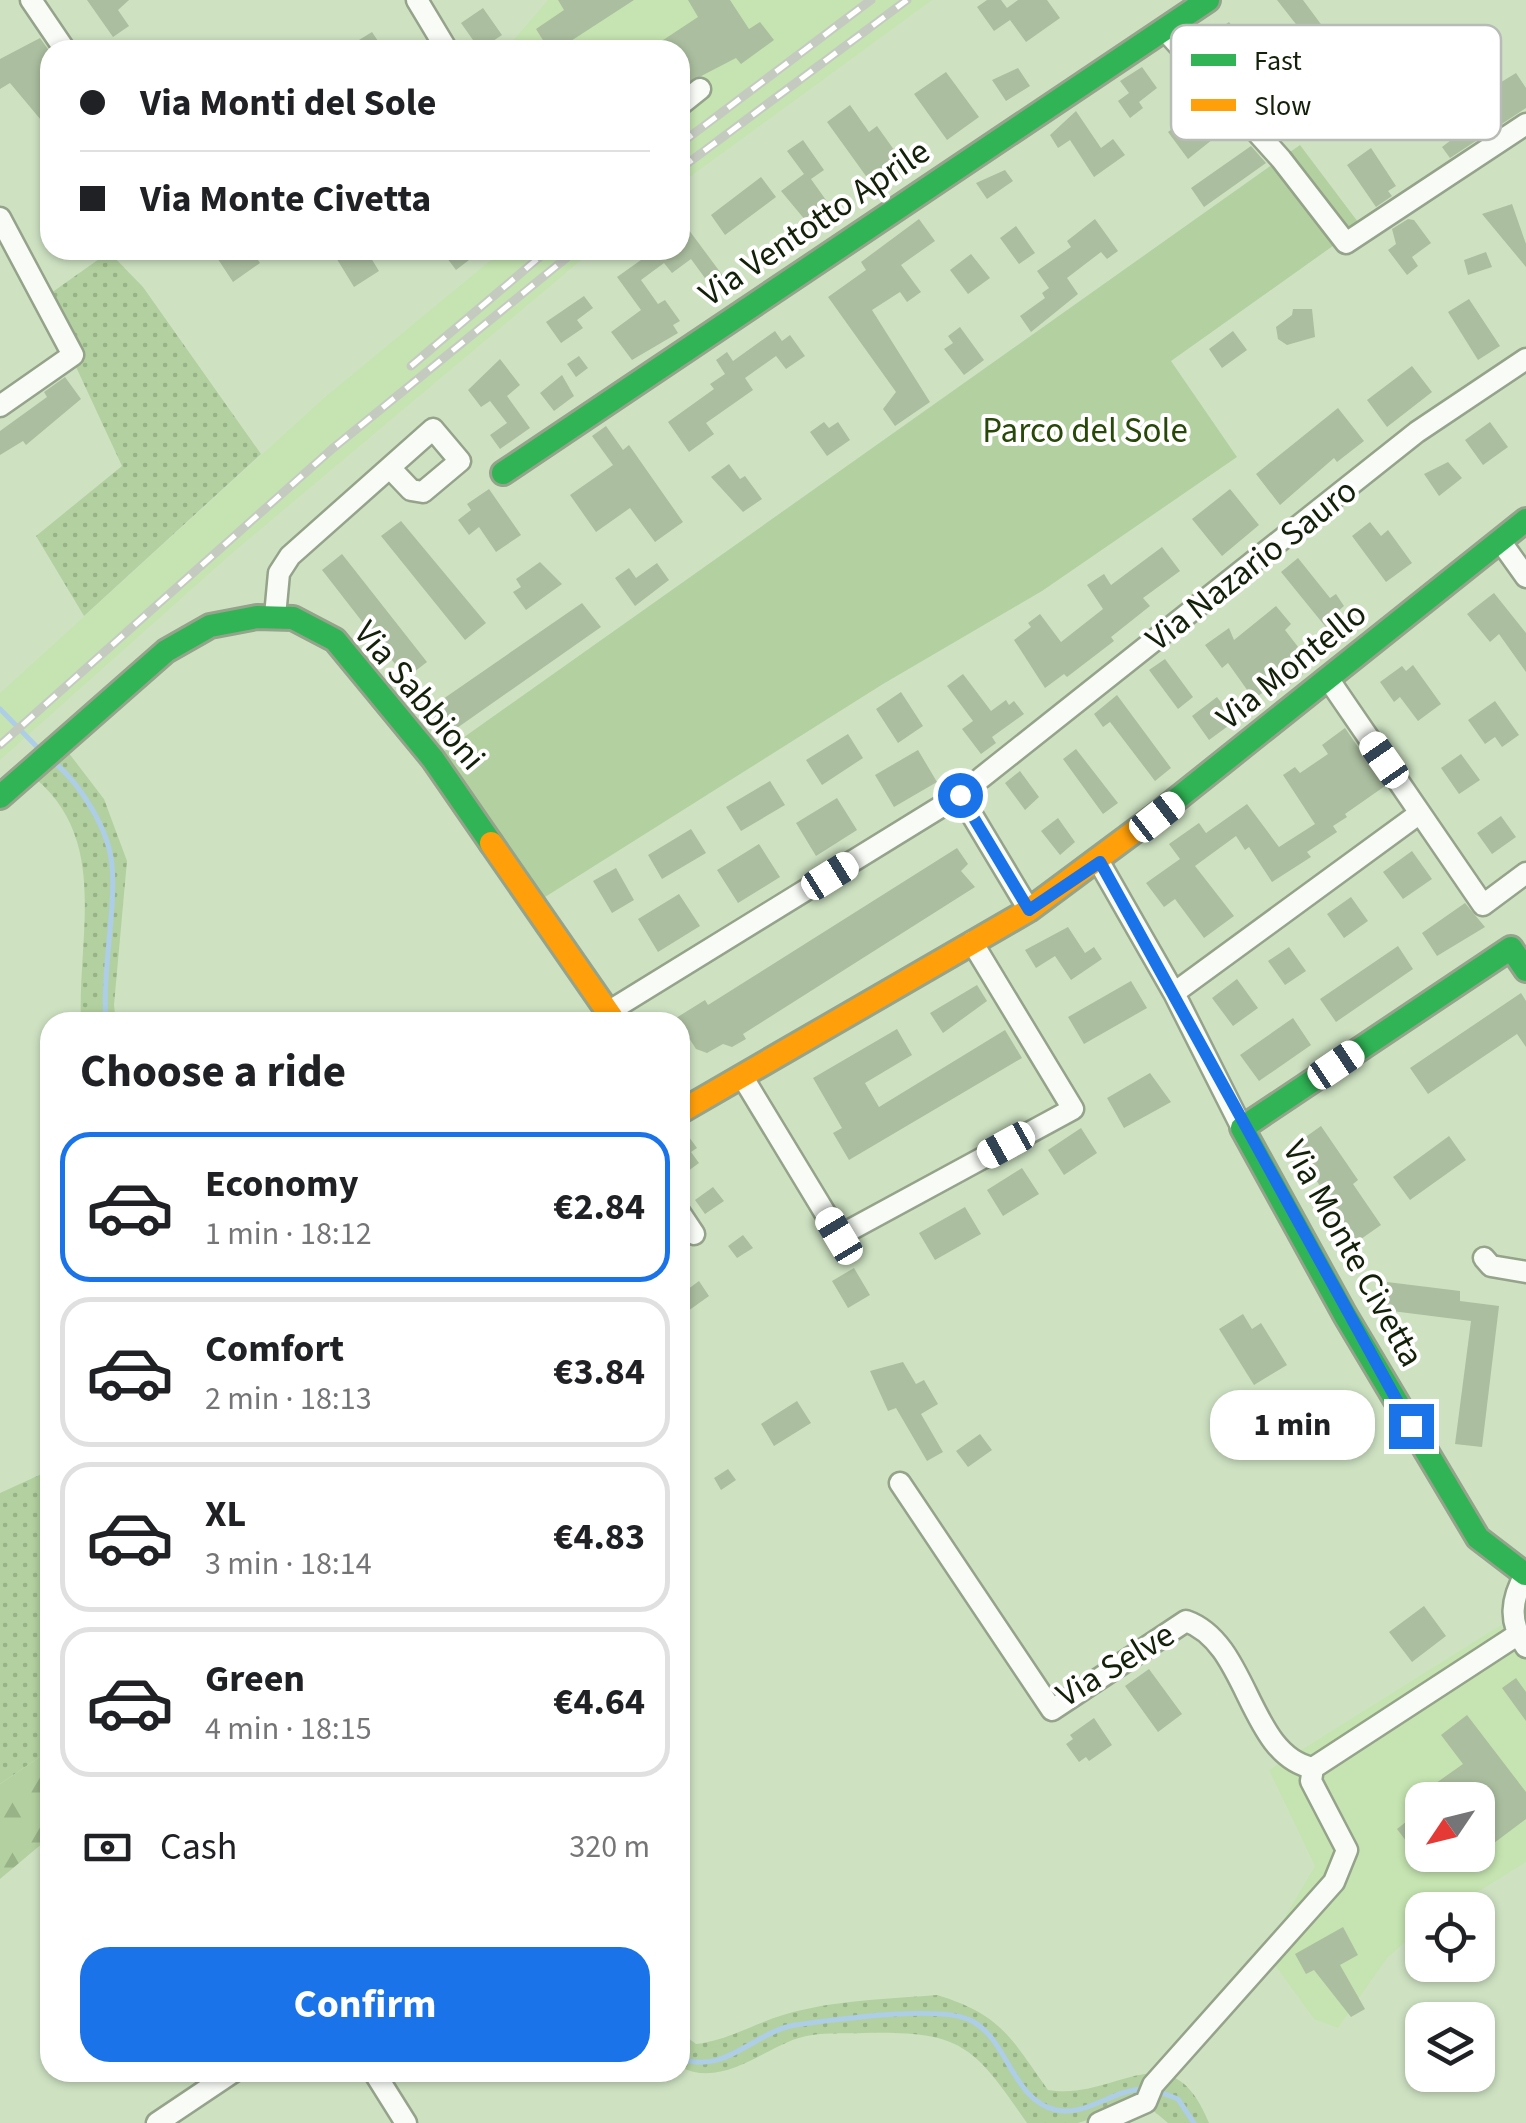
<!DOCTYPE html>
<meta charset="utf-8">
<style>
:root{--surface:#fff;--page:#f6f6f6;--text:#202124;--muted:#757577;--line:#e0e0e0;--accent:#1a73e8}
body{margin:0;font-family:"Source Sans 3",sans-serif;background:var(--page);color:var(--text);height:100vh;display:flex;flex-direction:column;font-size:38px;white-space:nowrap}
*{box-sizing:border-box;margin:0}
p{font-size:32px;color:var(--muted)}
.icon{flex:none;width:55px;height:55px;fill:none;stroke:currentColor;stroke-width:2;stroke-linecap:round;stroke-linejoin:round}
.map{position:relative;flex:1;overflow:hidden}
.details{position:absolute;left:40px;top:1012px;width:650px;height:1070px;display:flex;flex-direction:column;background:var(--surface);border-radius:30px;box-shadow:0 2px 8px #0004}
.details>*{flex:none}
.guide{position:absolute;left:40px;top:40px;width:650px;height:220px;border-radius:30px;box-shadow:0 2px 8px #0004;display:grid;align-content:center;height:220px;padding:0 40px;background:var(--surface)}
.needle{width:65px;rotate:235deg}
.controls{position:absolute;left:1405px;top:1782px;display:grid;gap:20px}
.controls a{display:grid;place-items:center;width:90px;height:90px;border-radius:20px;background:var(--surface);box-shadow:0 2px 8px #0004;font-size:50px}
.end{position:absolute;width:45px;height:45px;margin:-22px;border:12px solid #1a73e8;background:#fff;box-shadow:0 0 0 5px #fff}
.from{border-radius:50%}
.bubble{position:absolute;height:70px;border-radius:30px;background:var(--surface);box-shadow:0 2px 8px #0004;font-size:32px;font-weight:700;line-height:70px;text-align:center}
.car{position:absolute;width:30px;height:60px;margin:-30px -15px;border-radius:12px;box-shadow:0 0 8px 2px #0007;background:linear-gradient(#fff 24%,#345 0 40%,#fff 0 76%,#345 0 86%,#fff 0)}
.guide b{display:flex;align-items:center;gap:35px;height:95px;font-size:38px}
.guide b+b{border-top:2px solid var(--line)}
.guide i{width:25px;height:25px;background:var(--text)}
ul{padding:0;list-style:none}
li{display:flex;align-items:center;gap:30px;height:150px;margin:0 20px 15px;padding:0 20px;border:5px solid var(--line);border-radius:30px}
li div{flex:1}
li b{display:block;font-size:38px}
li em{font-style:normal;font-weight:700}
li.active{border-color:var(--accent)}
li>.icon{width:90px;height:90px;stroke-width:1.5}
h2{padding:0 40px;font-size:45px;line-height:120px}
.pay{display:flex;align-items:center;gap:25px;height:110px;padding:0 40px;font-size:38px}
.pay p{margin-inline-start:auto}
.primary-button{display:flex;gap:20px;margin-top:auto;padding:20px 40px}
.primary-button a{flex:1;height:115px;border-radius:30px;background:var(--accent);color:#fff;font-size:40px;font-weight:700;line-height:115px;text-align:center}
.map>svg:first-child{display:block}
.built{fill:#c5e4b1;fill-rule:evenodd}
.grass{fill:url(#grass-dots)}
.forest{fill:url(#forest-firs)}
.green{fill:#b3d1a0}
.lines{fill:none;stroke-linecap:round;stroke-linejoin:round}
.stream{stroke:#adcee6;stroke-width:5}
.building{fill:#abbe9f}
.street-casing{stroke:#94a38a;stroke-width:25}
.fast-casing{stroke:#94a38a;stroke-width:28}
.slow-casing{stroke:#94a38a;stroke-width:28}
.street{stroke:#f8fbf6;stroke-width:20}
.fast{stroke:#30b455;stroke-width:22}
.slow{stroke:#ff9f0a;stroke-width:22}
.rail-casing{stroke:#c4cac0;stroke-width:9}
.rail{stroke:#fff;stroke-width:5;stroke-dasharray:15;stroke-linecap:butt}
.route{stroke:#1a73e8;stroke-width:12}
.labels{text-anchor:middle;stroke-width:8;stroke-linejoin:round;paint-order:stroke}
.street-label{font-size:35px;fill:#14210a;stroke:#fff}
.park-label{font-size:35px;fill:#274808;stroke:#fff}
.key{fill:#fff;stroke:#b8bcb6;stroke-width:2.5}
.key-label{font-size:28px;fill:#14210a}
</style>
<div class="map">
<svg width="1526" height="2123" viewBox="0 0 1526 2123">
<defs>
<pattern id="grass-dots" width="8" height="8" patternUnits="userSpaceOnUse" patternTransform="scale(2.5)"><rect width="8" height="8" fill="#b3d1a0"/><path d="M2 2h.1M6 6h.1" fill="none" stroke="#99b388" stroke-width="1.8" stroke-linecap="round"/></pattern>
<pattern id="forest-firs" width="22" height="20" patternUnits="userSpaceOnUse" patternTransform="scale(2.5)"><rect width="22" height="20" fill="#b3d1a0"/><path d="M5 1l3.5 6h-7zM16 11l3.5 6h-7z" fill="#99b388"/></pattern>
</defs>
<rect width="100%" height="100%" fill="#cee2c2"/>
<path class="built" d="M548,0H932L680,184V50H513L510,44Z
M503,250H593L231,554L0,760V693L325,397Z
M1501,1625L1526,1660V1862L1449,1910H1422V1927L1387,1958L1338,2028L1314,2019L1265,1951L1315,1866L1269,1770ZM1422,1800H1478V1855H1422Z"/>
<path class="grass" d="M109,252L143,287L261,454L84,616L36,536L122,466L44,298Z
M68,752L104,799L127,861L114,1005L116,1022H81C77,933 112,834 27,772Z
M46,1472L50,1485V1750L0,1784V1493Z
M937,1995C1002,2015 1010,2037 1048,2090C1116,2102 1170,2027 1209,2123H1168L1143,2102L1078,2123H1027C973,2045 962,2031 864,2033C838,2034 812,2031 788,2042C753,2057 718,2086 680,2067V2032L696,2044C729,2040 753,2024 783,2015C833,2000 886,1999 937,1995Z"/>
<path class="forest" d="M50,1750V1837L0,1879V1784Z"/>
<path class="green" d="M1300,145L1361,226L1171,361L1237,457L1042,591L883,684L526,909L436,757Z"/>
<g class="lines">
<path class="stream" d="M0,709L39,749
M55,763C81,785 109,830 112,865C116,912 102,970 106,1022
M680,2058C724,2076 754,2032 795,2025C833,2020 941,2004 972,2021C1008,2040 1013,2101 1056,2110C1086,2117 1115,2088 1146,2089
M1157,2091L1178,2099L1194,2123"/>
</g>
<path class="building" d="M87,0H129L118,10L129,26L113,37Z
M558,0H634L557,50H549L536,29L564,10Z
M688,0H730L749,29L760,22L774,40L741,64L736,58L680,87V50H648L698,17Z
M987,0H1001L1007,8L1018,0H1047L1060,18L1026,42L1010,20L994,31L977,7Z
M1277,0H1303L1329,35L1334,31L1356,65L1335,80L1330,72L1322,77L1308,57L1317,51Z
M483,8L502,35L493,41L500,50H480L461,23Z
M1229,22L1249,49L1223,68L1213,58L1224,50L1212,34Z
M372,32L384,50H365L359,40Z
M1403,34L1415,50L1428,41L1446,67L1428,85L1434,94L1419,105L1407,89L1373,114L1380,123L1355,141L1340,120L1384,89L1375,77L1391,65L1380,51Z
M40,38L50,52V114L41,120L10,83L0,89V59Z
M1142,67L1157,88L1139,102L1143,108L1130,118L1118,101L1129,93L1120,81Z
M1018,68L1030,86L1006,101L992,80Z
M1487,68L1498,84L1516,73L1526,88V108L1450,158L1442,147L1494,107L1474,76Z
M946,72L979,117L947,140L914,94Z
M1207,102L1227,128L1188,159L1168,132Z
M850,105L869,132L877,126L902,161L871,183L827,122Z
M1076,111L1101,148L1113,139L1125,155L1094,177L1070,140L1058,148L1050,135Z
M803,140L824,170L811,179L838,217L816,233L781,191L804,174L787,151Z
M1251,146L1266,163L1204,207L1191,188Z
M1371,148L1396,186L1388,191L1392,196L1376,207L1347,165Z
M1005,170L1013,181L987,199L976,183Z
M761,177L776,197L725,235L711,215Z
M1512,204L1526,244V267L1482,214Z
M680,218L726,280L713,289L691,259L672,273L664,263L641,280L658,304L665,300L680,321L673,325L678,333L632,360L611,332L641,310L617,277L655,250H680Z
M919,219L935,241L901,265L921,292L907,302L900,292L872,310L930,402L895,426L883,409L896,392L828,297L866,270L861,262Z
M1095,219L1118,251L1107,259L1101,252L1067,278L1078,294L1031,332L1020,316L1045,298L1042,293L1049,288L1037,271L1071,247L1067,241Z
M1408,219L1414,220L1431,243L1412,257L1418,266L1407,275L1388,250L1396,244L1392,229Z
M1016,226L1035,253L1019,264L1000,238Z
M212,250H251L260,263L233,282Z
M345,250H366L379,271L354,287L335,256Z
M441,250H482L456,270Z
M1486,252L1492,267L1468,275L1464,260Z
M971,254L990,278L968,294L950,270Z
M584,296L593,308L577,320L583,328L561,343L546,322Z
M1469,299L1500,346L1478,360L1448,312Z
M1293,309H1312L1315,337L1287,345L1278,339L1276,327L1292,315Z
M960,327L984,360L964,375L944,349L953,343L948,336Z
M775,331L782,341L790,335L805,356L786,369L776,356L745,378L753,390L706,423L714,434L689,452L668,422L714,389L710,384L725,374L716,360L727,352L733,361Z
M1233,331L1247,350L1222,368L1209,349Z
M579,356L588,368L576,377L567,364Z
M500,359L520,385L507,396L530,428L500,449L490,435L507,423L490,401L481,407L468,390Z
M1412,366L1432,392L1387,427L1367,400Z
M562,375L574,396L554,411L540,393Z
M65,377L81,399L26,445L23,441L0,455V431L47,397L44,392Z
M1338,408L1364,441L1337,462L1334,458L1280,505L1256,474Z
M824,422L829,428L838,422L850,440L827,456L810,432Z
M1490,422L1508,447L1483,465L1465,440Z
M606,426L623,450L629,445L683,522L655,542L630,508L596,532L570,495L613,465L592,436Z
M1448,462L1462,478L1439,496L1424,474Z
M729,464L740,479L745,476L762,499L743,512L711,477Z
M489,489L521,535L496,552L479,527L469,535L458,520L471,510L467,504Z
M1230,489L1259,525L1222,556L1192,519Z
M401,521L486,623L465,640L381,536Z
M1370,522L1381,536L1388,530L1412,563L1386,582L1352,536Z
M1162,547L1180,571L1143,598L1150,606L1111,637L1114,641L1067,677L1064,674L1045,688L1014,640L1031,627L1028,623L1040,614L1061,642L1103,609L1087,585L1104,574L1111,585Z
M342,554L427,662L406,678L322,570Z
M1298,558L1330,598L1336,594L1344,606L1337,612L1347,626L1333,636L1281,572Z
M540,562L562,584L526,610L513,592L521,587L516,579Z
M657,563L669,580L635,606L615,578L629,568L636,578Z
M1494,593L1526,633V672L1499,634L1490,642L1467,614Z
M582,603L601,627L447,735L430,708Z
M1276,606L1291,624L1285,630L1302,652L1292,660L1303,674L1290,684L1284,677L1258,696L1250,694L1228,663L1222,668L1205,645L1229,628L1234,640Z
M1165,659L1193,697L1178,709L1149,670Z
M1413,665L1441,704L1418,721L1400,697L1394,702L1380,682L1402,666L1406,671Z
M963,674L991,711L1006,700L1009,705L1014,701L1024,714L992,737L996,743L981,754L962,729L973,721L947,686Z
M901,692L923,726L898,743L876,709Z
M1117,695L1171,768L1155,781L1110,722L1103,727L1094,714Z
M1217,697L1235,721L1209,740L1192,716Z
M1495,701L1519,735L1502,747L1495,737L1485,744L1468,720Z
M1345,728L1385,786L1345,814L1347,817L1333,826L1337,832L1307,852L1311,857L1272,882L1249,847L1245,850L1236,836L1195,866L1234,916L1204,938L1175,899L1164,907L1146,883L1180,859L1169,844L1199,823L1206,833L1247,804L1279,847L1315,824L1283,775L1295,767L1300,773L1328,754L1322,745Z
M848,734L863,758L822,785L806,760Z
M1076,749L1118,803L1103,814L1063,759Z
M918,750L937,782L894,807L875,775Z
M1461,754L1480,780L1459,794L1441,768Z
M1020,771L1039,797L1025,810L1005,783Z
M770,781L785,805L741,831L726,807Z
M837,798L857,830L816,856L796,823Z
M1501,816L1516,837L1492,854L1477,833Z
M1058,818L1075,842L1060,855L1041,831Z
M691,829L706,853L662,879L648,855Z
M759,844L780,877L738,903L717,870Z
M957,848L968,864L961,871L975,887L743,1034L746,1039L732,1047L723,1044L707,1053L696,1049L676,1018L705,1000L708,1005Z
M1412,851L1432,879L1403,899L1383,872Z
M616,868L634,900L612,913L593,881Z
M679,894L700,926L658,952L638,919Z
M1351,897L1368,921L1344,938L1327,914Z
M1465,903L1485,927L1437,956L1422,933Z
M1068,927L1085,953L1094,947L1102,959L1071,980L1055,956L1036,968L1025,950Z
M1398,946L1413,969L1336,1022L1320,999Z
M1289,947L1306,971L1285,985L1268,961Z
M1237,979L1258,1008L1233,1026L1212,998Z
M1131,981L1147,1008L1084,1044L1068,1017Z
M977,985L987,1001L943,1033L930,1013Z
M1521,993L1526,1001V1047L1517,1034L1428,1094L1410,1068Z
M1293,1018L1311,1045L1259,1081L1240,1055Z
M897,1029L912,1055L865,1083L879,1107L1005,1030L1022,1058L849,1160L833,1133L842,1128L813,1078Z
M1150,1073L1171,1102L1124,1128L1107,1098Z
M1321,1126L1358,1180L1353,1184L1381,1225L1351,1246L1322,1204L1329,1199L1293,1146Z
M1081,1128L1097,1153L1064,1175L1048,1150Z
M684,1130L697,1148L691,1152L699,1163L680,1177V1131Z
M1449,1136L1466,1160L1410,1200L1393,1177Z
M1022,1168L1039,1194L1003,1216L987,1190Z
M713,1187L724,1201L705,1214L695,1200Z
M965,1207L981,1234L935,1260L919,1233Z
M743,1235L753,1248L737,1258L728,1246Z
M854,1268L870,1295L848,1308L832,1281Z
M699,1281L709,1296L688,1311L680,1295Z
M1387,1282L1460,1291V1301L1499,1306L1482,1447L1455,1444L1471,1321L1384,1310Z
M1243,1314L1252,1329L1261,1323L1287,1365L1254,1385L1219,1329Z
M903,1362L916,1384L924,1380L938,1404L921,1414L943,1452L927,1461L896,1408L888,1411L870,1371Z
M797,1401L811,1423L774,1446L761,1424Z
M980,1434L992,1450L968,1467L956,1451Z
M728,1469L736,1480L721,1490L714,1478Z
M1424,1606L1446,1636L1412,1662L1389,1632Z
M1149,1669L1182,1714L1158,1732L1125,1686Z
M1516,1678L1526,1692V1721L1502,1688Z
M1467,1715L1526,1792V1819L1478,1855V1800H1437L1429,1788L1463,1764L1441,1735Z
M1094,1718L1112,1745L1089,1761L1086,1757L1079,1762L1066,1744L1073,1739L1070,1735Z
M1416,1814L1422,1822V1862L1397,1829Z
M1343,1927L1358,1955L1340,1965L1365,2009L1351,2017L1314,1970L1306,1974L1295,1954Z"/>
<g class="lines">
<g class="street-casing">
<path id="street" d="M31,0L65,50
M417,0L447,50
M1164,29L1281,159L1346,243L1526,124
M680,105L700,89
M0,218L73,355L0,406
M1501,542L1526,577
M275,616L279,573L290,556L433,429L460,461L423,492L411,490L391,469
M1329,680L1483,905L1526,873
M981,778L1417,432L1526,359
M1099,862L1174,993L1242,1128
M1174,993L1420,813
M608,1012L960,795L1029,910
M742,1076L839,1236L1073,1109L972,942
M680,1213L694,1234
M1484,1258L1491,1266L1526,1272
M900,1483L1052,1710L1186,1621C1249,1643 1248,1755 1313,1768
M1526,1573C1511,1599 1508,1622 1526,1647
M374,2072L406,2123
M157,2123L233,2072
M1099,2123L1146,2102L1153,2085L1334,1882L1347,1850L1311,1781L1313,1768L1517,1635"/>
</g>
<g class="fast-casing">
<path id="fast" d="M503,473L1208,0
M0,797L166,651L210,626L257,617L293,618L335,640L433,759L491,843
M1158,814L1526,520
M1525,1574L1478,1538L1345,1315L1242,1128L1511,948L1526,970"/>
</g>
<g class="slow-casing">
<path id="slow" d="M491,843L615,1022
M680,1112L1029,910L1158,814"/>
</g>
<use href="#street" class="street"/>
<use href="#fast" class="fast"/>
<use href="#slow" class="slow"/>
<g class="rail-casing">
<path id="rail" d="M680,144L871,0
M680,169L907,0
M411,366L548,250
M0,745L332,449L576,250"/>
</g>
<use href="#rail" class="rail"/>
</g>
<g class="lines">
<path class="route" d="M960,795L1029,910L1100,862L1411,1426"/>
</g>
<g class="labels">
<g class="street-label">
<text transform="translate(814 222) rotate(-34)" y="12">Via Ventotto Aprile</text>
<text transform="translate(1251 564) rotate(-38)" y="12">Via Nazario Sauro</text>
<text transform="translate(1291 665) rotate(-39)" y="12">Via Montello</text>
<text transform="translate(420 695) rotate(50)" y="12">Via Sabbioni</text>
<text transform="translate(1354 1253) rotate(61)" y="12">Via Monte Civetta</text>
<text transform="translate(1115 1664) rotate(-31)" y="12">Via Selve</text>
</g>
<g class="park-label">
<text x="1085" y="442">Parco del Sole</text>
</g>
</g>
<rect x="1171" y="25" width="330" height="115" rx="15" class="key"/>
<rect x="1191" y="54" width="45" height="12" fill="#30b455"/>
<rect x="1191" y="99" width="45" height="12" fill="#ff9f0a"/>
<g class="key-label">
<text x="1254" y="70">Fast</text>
<text x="1254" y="115">Slow</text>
</g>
</svg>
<div class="controls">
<a><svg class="needle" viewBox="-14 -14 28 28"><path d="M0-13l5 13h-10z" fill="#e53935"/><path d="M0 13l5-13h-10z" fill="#757577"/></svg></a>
<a><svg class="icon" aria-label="locate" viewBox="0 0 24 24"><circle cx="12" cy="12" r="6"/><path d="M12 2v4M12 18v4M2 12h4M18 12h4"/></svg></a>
<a><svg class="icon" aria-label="layers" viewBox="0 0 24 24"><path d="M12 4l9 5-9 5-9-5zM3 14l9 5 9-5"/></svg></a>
</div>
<i class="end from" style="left:960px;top:795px"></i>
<i class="end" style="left:1411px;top:1426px"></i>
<div class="bubble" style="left:1210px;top:1390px;width:165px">1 min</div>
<i class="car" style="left:1384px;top:760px;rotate:325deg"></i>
<i class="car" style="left:1157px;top:817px;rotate:52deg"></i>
<i class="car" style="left:830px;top:876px;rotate:58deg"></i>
<i class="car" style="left:1336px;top:1065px;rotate:56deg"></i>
<i class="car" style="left:1006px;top:1145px;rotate:241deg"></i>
<i class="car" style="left:839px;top:1236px;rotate:329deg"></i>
<div class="guide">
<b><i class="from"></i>Via Monti del Sole</b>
<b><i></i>Via Monte Civetta</b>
</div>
<section class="details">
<h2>Choose a ride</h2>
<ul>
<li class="active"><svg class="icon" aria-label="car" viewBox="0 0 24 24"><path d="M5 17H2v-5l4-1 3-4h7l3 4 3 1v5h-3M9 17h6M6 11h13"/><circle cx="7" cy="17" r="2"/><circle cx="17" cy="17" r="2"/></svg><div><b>Economy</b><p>1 min · 18:12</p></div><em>€2.84</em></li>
<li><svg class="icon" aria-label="car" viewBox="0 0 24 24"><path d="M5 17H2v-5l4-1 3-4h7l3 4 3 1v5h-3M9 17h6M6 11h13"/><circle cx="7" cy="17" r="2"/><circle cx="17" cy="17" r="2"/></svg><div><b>Comfort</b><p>2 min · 18:13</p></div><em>€3.84</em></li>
<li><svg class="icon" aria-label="car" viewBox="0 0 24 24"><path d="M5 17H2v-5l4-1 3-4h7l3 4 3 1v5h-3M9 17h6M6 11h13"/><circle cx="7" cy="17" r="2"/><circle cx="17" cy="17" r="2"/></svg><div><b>XL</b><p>3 min · 18:14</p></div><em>€4.83</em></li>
<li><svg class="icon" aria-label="car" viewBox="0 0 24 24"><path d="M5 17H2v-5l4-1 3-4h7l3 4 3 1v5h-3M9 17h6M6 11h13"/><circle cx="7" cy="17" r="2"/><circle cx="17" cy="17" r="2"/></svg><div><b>Green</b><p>4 min · 18:15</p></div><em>€4.64</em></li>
</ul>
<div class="pay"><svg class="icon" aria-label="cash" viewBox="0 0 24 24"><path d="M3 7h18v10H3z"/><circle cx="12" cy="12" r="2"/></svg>Cash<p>320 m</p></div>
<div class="primary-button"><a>Confirm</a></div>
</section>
</div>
